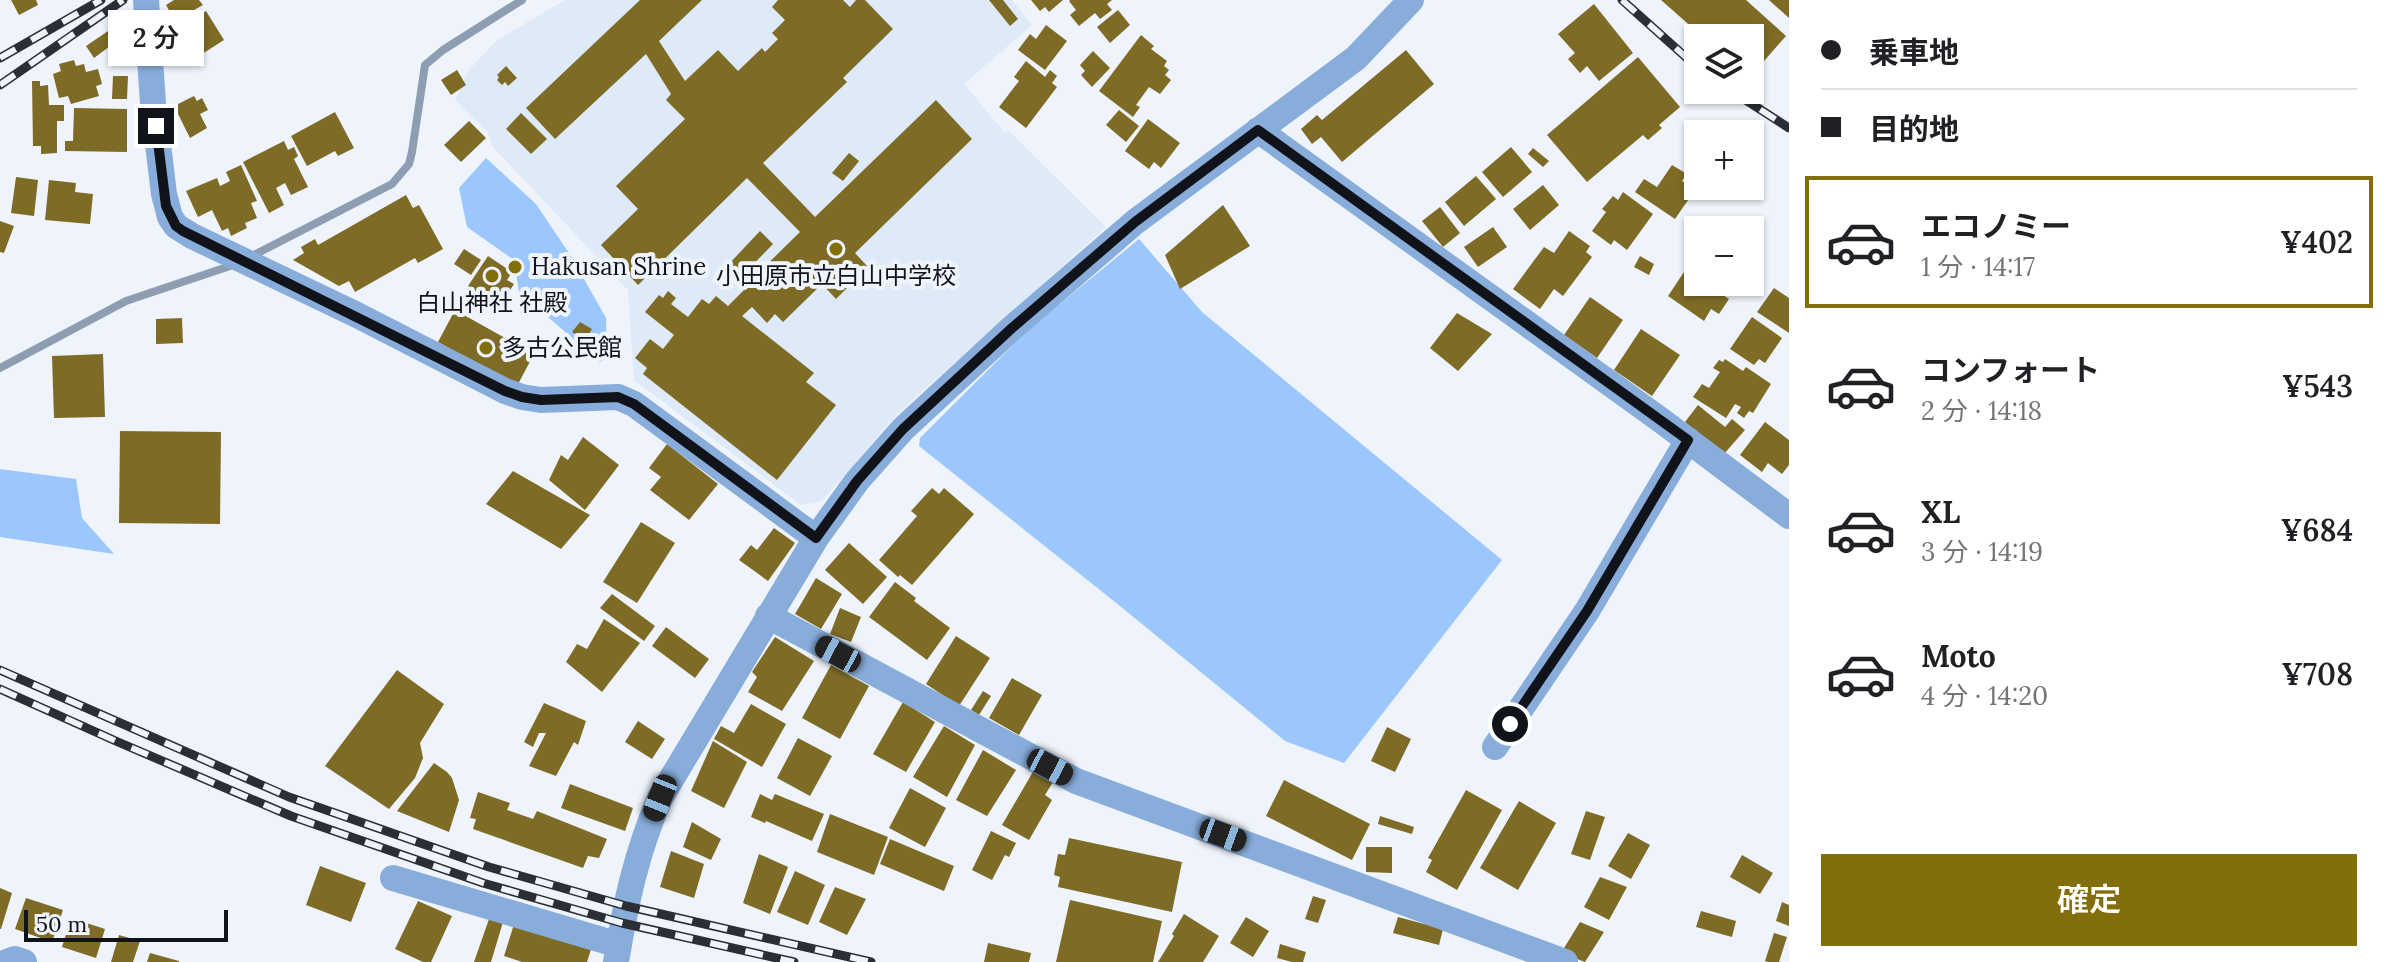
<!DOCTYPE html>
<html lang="ja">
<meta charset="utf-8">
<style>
:root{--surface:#fff;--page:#f2f2f2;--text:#202124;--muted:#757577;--line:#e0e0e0;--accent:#836e0c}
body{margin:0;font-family:Lora,"Noto Sans JP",serif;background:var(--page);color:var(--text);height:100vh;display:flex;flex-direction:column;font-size:30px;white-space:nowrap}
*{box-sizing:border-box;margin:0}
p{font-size:26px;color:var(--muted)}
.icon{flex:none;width:44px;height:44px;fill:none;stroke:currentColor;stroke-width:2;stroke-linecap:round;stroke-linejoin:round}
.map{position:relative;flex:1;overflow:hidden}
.side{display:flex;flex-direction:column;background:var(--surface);width:600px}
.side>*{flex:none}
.banner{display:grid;align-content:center;height:176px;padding:0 32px;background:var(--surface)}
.buttons{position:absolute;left:1684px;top:24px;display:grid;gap:16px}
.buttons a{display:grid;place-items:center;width:80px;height:80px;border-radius:0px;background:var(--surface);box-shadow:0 2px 6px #0004;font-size:40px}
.scale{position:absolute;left:24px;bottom:20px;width:204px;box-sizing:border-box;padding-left:8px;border:4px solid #10141a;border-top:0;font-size:22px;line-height:28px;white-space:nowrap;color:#10141a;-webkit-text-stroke:6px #eff4fc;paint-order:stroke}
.end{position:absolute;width:36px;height:36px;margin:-18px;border:10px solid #10141a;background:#fff;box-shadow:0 0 0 4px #fff}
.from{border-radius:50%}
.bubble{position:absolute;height:56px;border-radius:0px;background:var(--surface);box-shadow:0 2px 6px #0004;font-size:26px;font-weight:600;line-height:56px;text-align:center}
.car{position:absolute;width:24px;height:48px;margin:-24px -12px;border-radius:10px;box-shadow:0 0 6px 2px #0007;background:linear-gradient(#222 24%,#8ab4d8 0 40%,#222 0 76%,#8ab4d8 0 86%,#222 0)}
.banner b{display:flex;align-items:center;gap:28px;height:76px;font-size:30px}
.banner b+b{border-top:2px solid var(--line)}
.banner i{width:20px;height:20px;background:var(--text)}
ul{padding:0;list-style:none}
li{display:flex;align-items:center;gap:24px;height:132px;margin:0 16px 12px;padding:0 16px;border:4px solid transparent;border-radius:0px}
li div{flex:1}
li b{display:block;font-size:30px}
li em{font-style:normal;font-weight:600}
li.active{border-color:var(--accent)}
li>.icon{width:72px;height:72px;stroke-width:1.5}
.button{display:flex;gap:16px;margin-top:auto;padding:16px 32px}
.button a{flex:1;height:92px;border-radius:0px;background:var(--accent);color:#fff;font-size:32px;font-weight:600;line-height:92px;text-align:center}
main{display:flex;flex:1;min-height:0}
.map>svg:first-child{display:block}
.built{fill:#deeaf8}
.green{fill:#9bc7fd}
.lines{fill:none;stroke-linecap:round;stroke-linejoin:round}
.stream{stroke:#8d9eb3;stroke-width:8}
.building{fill:#7d6b26}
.street{stroke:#88addb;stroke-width:26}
.rail-casing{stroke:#2a2e35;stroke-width:9}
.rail{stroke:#eff4fc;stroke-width:6;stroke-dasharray:18;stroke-linecap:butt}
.route{stroke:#10141a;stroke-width:10}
.poi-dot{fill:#836e0c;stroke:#eff4fc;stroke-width:3}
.labels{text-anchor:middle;stroke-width:8;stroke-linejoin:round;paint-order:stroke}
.poi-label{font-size:24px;fill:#10141a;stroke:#eff4fc;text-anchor:start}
</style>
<main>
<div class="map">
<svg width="1789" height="962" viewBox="0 0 1789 962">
<rect width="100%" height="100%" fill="#eff4fc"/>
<path class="built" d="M565,0H1012L1032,25L964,84L1005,133L1008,130L1106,227L896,415L822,501L801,505L634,380L628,290L492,146L488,133L455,100L468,71L496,41Z"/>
<path class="green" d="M486,158L536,204L571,256L606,318L607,358L600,362L519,292L514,260L467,227L459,188Z
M1139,239L1202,312L1502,560L1344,763L1285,741L1115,602L919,446L920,438L1028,330Z
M0,469L76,479L82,518L114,554L0,537Z"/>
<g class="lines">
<path class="stream" d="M248,258L392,184L409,164L412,152L425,65L443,50L522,0
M0,368L126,301L236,264"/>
</g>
<path class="building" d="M11,0H36L38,5L19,15Z
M174,0H199L203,5L194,10L198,16L206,11L224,40L185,65L172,43L178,38L168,23L174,19L166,5Z
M640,0H702L659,41L685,81L718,50L738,71L762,48L765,52L778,39L772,33L785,20L772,7L778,0H843L850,7L856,0H865L893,29L843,78L847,82L763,163L815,217L936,100L972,139L855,253L868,267L836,299L822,284L783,322L775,314L767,323L752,307L742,316L814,373L806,382L836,405L777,480L643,374L647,368L635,358L650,339L663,349L674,335L645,312L659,295L663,298L668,291L676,298L671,304L688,317L702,299L709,304L716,296L728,306L748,286L747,284L800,232L747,178L638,285L601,245L638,209L616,186L685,119L666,100L671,94L646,54L555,139L526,108Z
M989,0H1003L1018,19L1010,26Z
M1031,0H1063L1049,12L1045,7L1040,11Z
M1070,0H1112L1107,4L1112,10L1100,19L1095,13L1079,26L1070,15L1076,10L1069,1Z
M1661,0H1746L1786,36L1750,77V38H1704Z
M1769,0H1789V18Z
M1594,4L1633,53L1599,81L1587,66L1580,73L1568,59L1575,53L1558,34Z
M1118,10L1130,25L1110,43L1097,27Z
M1046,25L1067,41L1045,70L1018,50L1030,34L1036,39Z
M111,29L127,31V46L120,48L117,41L94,58L86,46Z
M1141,35L1154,46L1151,49L1167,61L1164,66L1169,70L1165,75L1171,80L1160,94L1149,87L1136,105L1140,107L1133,117L1099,91Z
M1406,50L1434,84L1342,162L1321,137L1312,144L1301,129L1317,115L1322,120Z
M1093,51L1110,68L1092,87L1081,75L1085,71L1080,65Z
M1638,57L1680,107L1659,125L1662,128L1648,140L1643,135L1587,182L1547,135Z
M74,60L76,66L84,64L86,72L98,69L102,84L96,86L99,96L71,104L68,96L59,98L53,74L61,71L59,64Z
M1026,61L1045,77L1050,70L1057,76L1052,83L1057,87L1026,128L999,107L1019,81L1014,77Z
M506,66L517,78L508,86L505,82L502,85L497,80L499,77L497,75Z
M457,70L466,85L451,95L441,80Z
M113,76H128L127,99H112Z
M32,81H40V86L48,85L49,105H64V121H57V153L41,154V146H33Z
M194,96L197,101L202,98L208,110L200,114L207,128L190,138L174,106Z
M74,108L127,109V152L65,151V141H73Z
M1119,110L1139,126L1126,142L1106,125Z
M335,112L354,148L338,156L335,151L307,166L291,136Z
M521,113L547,139L531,154L506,129Z
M1148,119L1180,143L1161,168L1154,162L1149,169L1125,151Z
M469,121L486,138L461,162L444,145Z
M284,141L288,150L294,147L298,156L294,159L308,187L291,195L285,183L276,188L284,205L269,213L243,162Z
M1511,147L1532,172L1503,197L1482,172Z
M1533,148L1549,161L1543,167L1528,154Z
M849,153L859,161L843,181L832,173Z
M241,165L257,201L251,203L257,218L245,223L247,228L231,236L228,228L222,231L212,210L198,217L186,191L217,178L220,186L230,181L226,172Z
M1672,165L1687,174L1682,181L1695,190L1675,219L1635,192L1644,179L1657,187Z
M1476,176L1496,199L1464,226L1445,202Z
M16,177L38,180L34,216L11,213Z
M49,180L76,183L75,192L93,194L90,224L45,220Z
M1543,185L1559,205L1530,230L1513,209Z
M1623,192L1653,214L1627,250L1614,240L1611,245L1592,231L1606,212L1602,209L1613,196L1618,200Z
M406,195L413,208L419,205L443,249L418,263L415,258L355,292L349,281L339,286L293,260L304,253L301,247L315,239L318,245Z
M1223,205L1250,246L1180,289L1165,255Z
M1440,207L1460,233L1443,247L1422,221Z
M0,221L14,226L4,253L0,252Z
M1493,227L1507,247L1478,267L1464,247Z
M760,231L773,244L741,277L728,265Z
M1569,231L1590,246L1586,252L1592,257L1563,296L1554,289L1540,309L1513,289L1544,247L1554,253Z
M464,249L481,260L471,275L454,264Z
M488,256L512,272L507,280L514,284L503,301L494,295L490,301L468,286Z
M1640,256L1654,264L1649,275L1634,267Z
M1690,263L1698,268V282H1720L1728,288L1723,295L1729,299L1719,314L1711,309L1704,321L1668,296Z
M1774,288L1789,298V333L1757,312Z
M1590,297L1623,320L1597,358L1564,335Z
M455,310L534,354L517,386L438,342Z
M1457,313L1492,334L1458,371L1430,348Z
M1752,317L1782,338L1765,363L1759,359L1754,365L1730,349Z
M182,318L183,343L156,344V319Z
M580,322L592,329L585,340L572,332Z
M1641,329L1680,355L1652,396L1614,370Z
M103,354L105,417L54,418L52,356Z
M1725,359L1743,371L1746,367L1771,384L1753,413L1749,411L1744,418L1737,413L1741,407L1735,404L1726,418L1693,397L1702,384L1709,388L1720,372L1713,368L1719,360L1723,362Z
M1698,405L1725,427L1732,419L1745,430L1724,454L1685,422Z
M1765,422L1789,440V465L1782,474L1768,463L1762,472L1740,455Z
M120,431L221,432L220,524L119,523Z
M583,437L619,465L585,510L549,480L561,455L568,460Z
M667,444L718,484L689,520L650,490L661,477L649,468Z
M513,471L590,515L561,549L486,504Z
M932,488L939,494L944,488L974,514L912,585L900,575L898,577L879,560L917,516L911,511Z
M641,522L675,543L637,603L603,582Z
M774,528L795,543L768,581L739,560L751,545L757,550Z
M849,543L887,577L863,604L825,570Z
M816,578L842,594L821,629L795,614Z
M895,582L916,598L914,601L950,628L927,660L869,617Z
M612,594L655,626L644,641L600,608Z
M840,608L861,617L851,642L830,634Z
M604,619L640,643L602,692L566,662L577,644L587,649Z
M666,627L709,659L695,678L652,646Z
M956,636L990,658L959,706L926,684Z
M775,637L814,661L782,711L748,692L757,677L752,672Z
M831,665L869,686L840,739L802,718Z
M397,670L444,704L420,743L423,758L415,778L389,809L325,766Z
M1012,678L1042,695L1019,735L989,718Z
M983,691L991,696L979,715L971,710Z
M903,702L935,722L906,772L873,754Z
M544,703L586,721L578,745L574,742L556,776L529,766L546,733H539L533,747L524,742Z
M751,704L786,724L762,767L714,739L721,726L734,733Z
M638,721L665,739L652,759L625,742Z
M944,726L975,745L947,797L913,777Z
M1387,727L1411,739L1395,772L1371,761Z
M798,738L832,756L810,796L777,778Z
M713,741L747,762L724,808L691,791Z
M983,750L1016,770L987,816L956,800Z
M434,763L447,772L452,778L459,800L449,832L397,811Z
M1034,770L1053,782L1045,795L1052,800L1029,840L1002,825Z
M1284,780L1370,824L1352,860L1266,816Z
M570,784L633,808L625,831L561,808Z
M910,788L946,808L925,847L889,828Z
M1466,790L1502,810L1457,890L1426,872L1432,860L1428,858Z
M478,792L510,803L507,810L533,819L537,811L607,839L599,858L588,856L583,868L473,829L476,819L470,818Z
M760,794L772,800L775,794L824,814L812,841L766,821L765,823L751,817Z
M1519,801L1556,823L1518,890L1480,868Z
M1586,811L1605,817L1590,860L1571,854Z
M830,814L888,837L874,875L817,852Z
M1380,816L1414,827L1412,834L1378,824Z
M692,822L721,839L711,860L683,847Z
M991,831L1016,843L1009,857L1005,855L992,880L972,870Z
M1628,833L1650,845L1631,879L1608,866Z
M1069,838L1182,862L1172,912L1058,887L1060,877L1054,875L1058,854L1065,855Z
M890,839L954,866L944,891L880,864Z
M1366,847H1392V873L1366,872Z
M671,851L704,864L694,898L660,887Z
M759,854L788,867L770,914L743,903Z
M1742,855L1773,873L1760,894L1730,877Z
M320,866L366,883L351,922L306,905Z
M795,871L825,885L808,925L777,912Z
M1600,877L1627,887L1609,920L1584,907Z
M835,887L866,899L847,935L819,922Z
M0,888L12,893L1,929H0Z
M1313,896L1326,900L1318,923L1305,919Z
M26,898L63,910L52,942L15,929Z
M1070,900L1162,921L1153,962H1056Z
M418,901L452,916L431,962H423L395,949Z
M1782,902L1789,905V926L1776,921Z
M1701,911L1736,921L1732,937L1696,927Z
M1184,914L1219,936L1203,962H1158L1174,936L1172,934Z
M1246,917L1269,931L1253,957L1230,943Z
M1398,917L1443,929L1439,945L1393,933Z
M71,918L105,929L96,958L62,947Z
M516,918L593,943L587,962H522L504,956Z
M489,919L503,922L491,962H474Z
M1580,922L1604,932L1585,962L1561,953Z
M1774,933L1787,937L1779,962H1768L1765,961Z
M119,935L140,941L133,962H111Z
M988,943L1031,953L1029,962H984Z
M1280,944L1306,952L1303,962H1292L1277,958Z
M150,953L179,961V962H147Z"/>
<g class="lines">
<path class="street" d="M146,0L153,103L164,194L170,217L176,226L192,236L357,315L505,391L522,397L541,400L618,397L634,404L816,538
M1258,130L1662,421L1789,516
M768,616L1076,781L1565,962
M1495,747L1587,611L1688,440
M393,878L619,945
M7,962L15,959L24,962
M616,962C626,902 636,854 660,798L816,538L857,481L903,429L1012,328L1135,222L1356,58L1411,0"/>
<g class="rail-casing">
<path id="rail" d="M1622,0L1698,68
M0,58L101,0
M0,85L123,0
M1730,90L1789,128
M0,670L289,797L489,867L626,906L871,962
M0,689L118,742L291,816L483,883L622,923L794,962"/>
</g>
<use href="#rail" class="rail"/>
</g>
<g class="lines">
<path class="route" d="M156,126L166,206L176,226L183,231L505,391L522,397L541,400L618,397L634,404L816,538L857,481L903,429L1012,328L1135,222L1258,130L1688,440L1587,611L1510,724"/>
</g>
<g class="poi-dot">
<circle cx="836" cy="249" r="8"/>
<circle cx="515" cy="267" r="8"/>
<circle cx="492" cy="276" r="8"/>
<circle cx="486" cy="348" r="8"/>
</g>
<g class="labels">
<g class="poi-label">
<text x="531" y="275">Hakusan Shrine</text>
<text x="836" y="284" text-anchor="middle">小田原市立白山中学校</text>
<text x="492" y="311" text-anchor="middle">白山神社 社殿</text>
<text x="502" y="356">多古公民館</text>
</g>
</g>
</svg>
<div class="buttons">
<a><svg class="icon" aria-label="layers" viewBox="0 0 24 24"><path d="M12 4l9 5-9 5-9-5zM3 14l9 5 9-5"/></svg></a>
<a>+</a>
<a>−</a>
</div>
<div class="scale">50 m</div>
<i class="end from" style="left:1510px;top:724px"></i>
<i class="end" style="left:156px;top:126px"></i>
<div class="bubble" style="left:108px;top:10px;width:96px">2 分</div>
<i class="car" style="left:838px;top:654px;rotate:298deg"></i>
<i class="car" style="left:1050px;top:767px;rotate:118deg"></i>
<i class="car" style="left:660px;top:798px;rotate:202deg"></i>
<i class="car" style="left:1223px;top:835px;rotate:110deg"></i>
</div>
<section class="side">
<div class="banner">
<b><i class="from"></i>乗車地</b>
<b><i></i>目的地</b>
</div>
<ul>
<li class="active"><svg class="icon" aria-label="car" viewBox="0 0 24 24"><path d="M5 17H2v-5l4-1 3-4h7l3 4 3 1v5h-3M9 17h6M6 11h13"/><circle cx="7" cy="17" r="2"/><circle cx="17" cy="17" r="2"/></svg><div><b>エコノミー</b><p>1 分 · 14:17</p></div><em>¥402</em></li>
<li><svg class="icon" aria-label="car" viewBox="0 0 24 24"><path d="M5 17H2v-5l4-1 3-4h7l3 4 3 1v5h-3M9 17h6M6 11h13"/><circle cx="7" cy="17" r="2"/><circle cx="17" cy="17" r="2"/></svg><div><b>コンフォート</b><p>2 分 · 14:18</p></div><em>¥543</em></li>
<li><svg class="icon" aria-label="car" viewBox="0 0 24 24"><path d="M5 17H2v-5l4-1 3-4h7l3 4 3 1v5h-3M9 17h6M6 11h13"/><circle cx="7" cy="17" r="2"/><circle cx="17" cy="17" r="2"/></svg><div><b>XL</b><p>3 分 · 14:19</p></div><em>¥684</em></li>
<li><svg class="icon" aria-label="car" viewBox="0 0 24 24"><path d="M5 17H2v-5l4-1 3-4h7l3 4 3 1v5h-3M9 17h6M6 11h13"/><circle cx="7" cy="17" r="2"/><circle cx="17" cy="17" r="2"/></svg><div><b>Moto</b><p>4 分 · 14:20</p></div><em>¥708</em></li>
</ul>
<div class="button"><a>確定</a></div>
</section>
</main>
